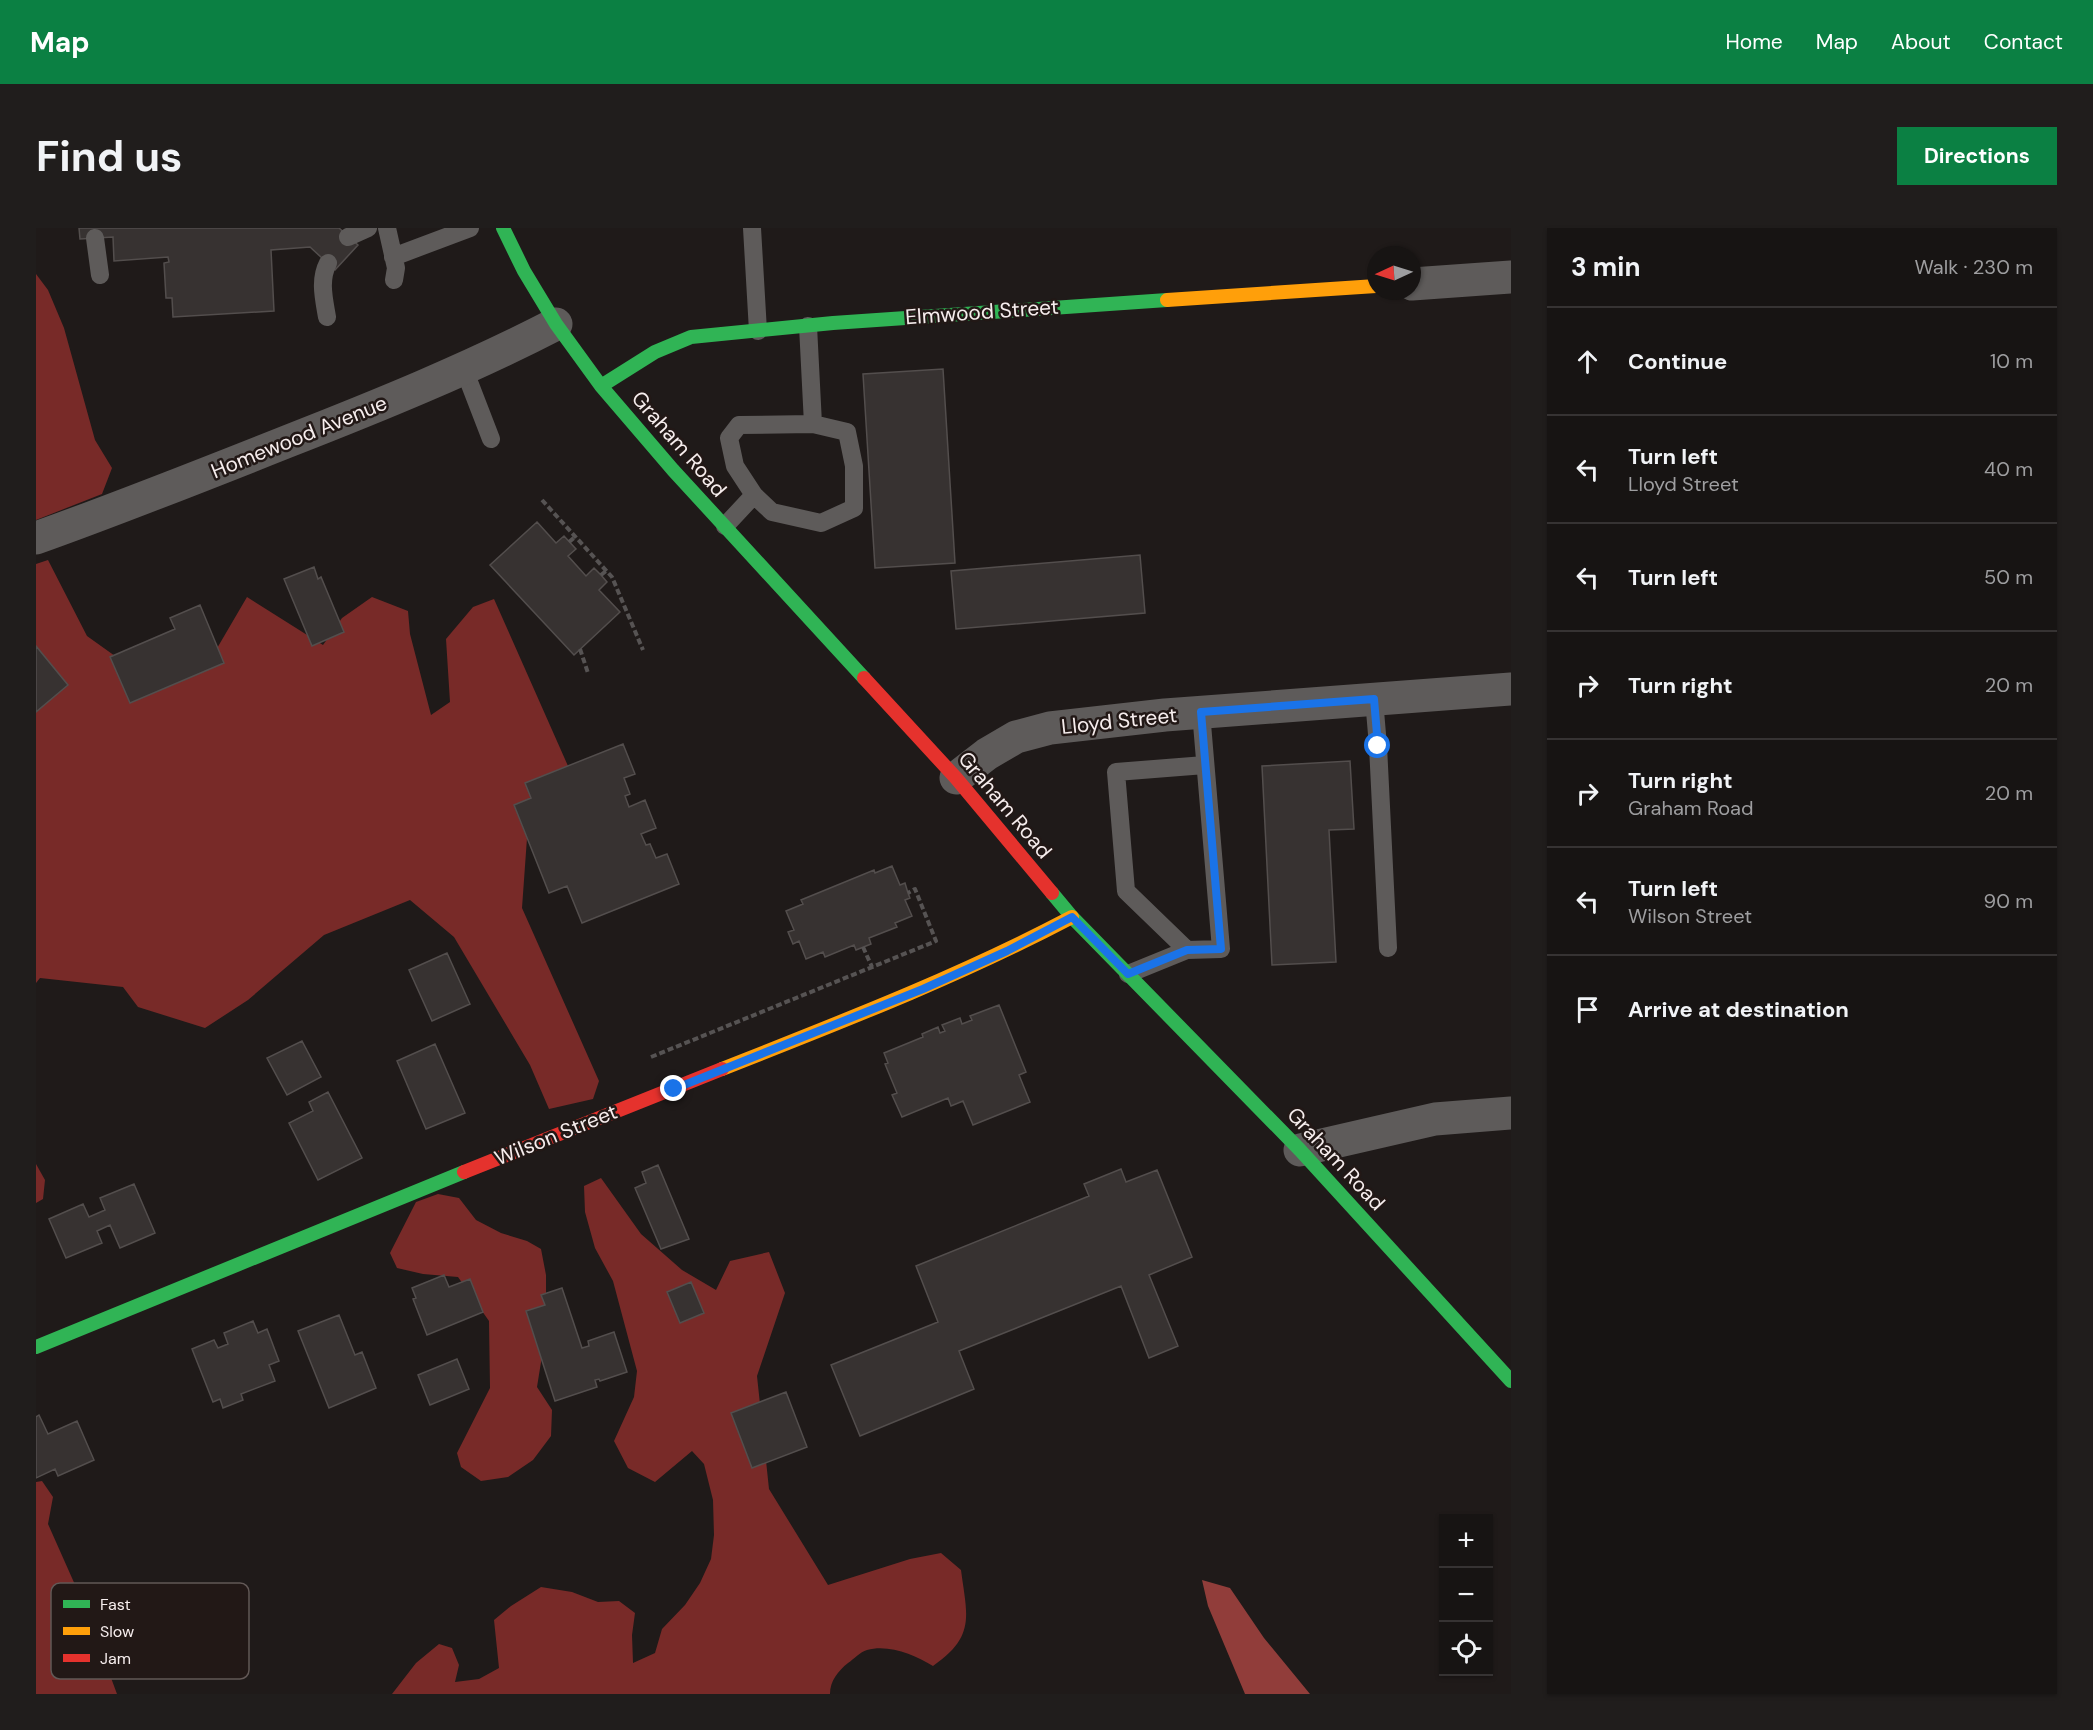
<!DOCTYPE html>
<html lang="en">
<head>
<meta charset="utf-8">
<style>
  :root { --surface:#171413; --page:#201d1c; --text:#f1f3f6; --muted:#9e9ea0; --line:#363333; --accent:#0b8043 }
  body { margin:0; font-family:"DM Sans",sans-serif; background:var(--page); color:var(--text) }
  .controls { position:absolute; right:18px; bottom:18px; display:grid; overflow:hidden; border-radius:0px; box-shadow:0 2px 4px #0004 }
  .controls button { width:54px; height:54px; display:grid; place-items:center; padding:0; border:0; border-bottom:2px solid var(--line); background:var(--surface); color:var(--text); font:30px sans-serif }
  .compass { position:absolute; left:1331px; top:18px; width:54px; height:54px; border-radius:50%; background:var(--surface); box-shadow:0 2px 4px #0004; rotate:266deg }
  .stop { position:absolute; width:18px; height:18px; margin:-14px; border:4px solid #1a73e8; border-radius:50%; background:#fff }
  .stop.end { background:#1a73e8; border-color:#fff; box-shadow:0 2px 6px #0008 }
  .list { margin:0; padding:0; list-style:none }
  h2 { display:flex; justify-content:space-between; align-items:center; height:78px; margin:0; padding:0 24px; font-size:26px }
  h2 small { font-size:20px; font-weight:400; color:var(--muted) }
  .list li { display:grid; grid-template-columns:39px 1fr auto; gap:18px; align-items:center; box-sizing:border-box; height:108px; padding:0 24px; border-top:2px solid var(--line) }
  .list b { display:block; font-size:22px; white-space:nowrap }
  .list p { margin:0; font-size:20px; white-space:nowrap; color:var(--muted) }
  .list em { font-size:20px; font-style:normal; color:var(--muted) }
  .icon { flex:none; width:33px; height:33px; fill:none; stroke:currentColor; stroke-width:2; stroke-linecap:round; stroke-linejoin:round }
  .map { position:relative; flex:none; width:1475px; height:1466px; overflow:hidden; border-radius:0px }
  header { display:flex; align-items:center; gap:36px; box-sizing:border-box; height:84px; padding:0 30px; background:var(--accent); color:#fff }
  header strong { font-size:28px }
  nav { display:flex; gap:33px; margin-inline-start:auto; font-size:21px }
  .intro { display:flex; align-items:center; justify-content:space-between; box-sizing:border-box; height:144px; padding:0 36px }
  h1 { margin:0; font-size:42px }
  .button { padding:15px 27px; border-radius:0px; background:var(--accent); color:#fff; font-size:21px; font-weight:700 }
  main { display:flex; gap:36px; padding:0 36px }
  aside { flex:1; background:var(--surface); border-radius:0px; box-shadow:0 2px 4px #0004 }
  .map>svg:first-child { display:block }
  .forest { fill:#782a28 }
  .water { fill:#913d3a }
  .building { fill:#373231; stroke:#534e4d; stroke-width:1.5 }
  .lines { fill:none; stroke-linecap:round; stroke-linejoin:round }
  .path { stroke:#565353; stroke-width:4; stroke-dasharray:6 3; stroke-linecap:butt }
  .lane { stroke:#5e5b5a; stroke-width:18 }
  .street { stroke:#5e5b5a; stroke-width:33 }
  .fast { stroke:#30b455; stroke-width:14 }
  .slow { stroke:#ff9f0a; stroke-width:14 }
  .jam { stroke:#e5322d; stroke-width:14 }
  .route { stroke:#1a73e8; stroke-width:8 }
  .labels { text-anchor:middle; stroke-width:5; stroke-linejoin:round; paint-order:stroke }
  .street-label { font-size:21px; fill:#f6eded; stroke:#221816 }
  .key { fill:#221816; stroke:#625856; stroke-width:1.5 }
  .key-label { font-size:16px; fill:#f6eded }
</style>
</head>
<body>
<header>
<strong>Map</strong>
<nav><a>Home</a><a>Map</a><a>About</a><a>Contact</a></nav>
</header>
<div class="intro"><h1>Find us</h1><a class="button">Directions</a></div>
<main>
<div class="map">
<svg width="1475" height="1466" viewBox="0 0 1475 1466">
  <rect width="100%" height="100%" fill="#1f1a19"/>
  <!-- forest -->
  <path class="forest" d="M0,46l12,16 16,38 31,112 17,28 -10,26 -66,26z
    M12,332l39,76 35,25 94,-11 31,-53 76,48 19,-27 30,-21 36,14 2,23 21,81 19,-13 -4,-63 27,-32 21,-8 74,167 -37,32 -17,7 13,33 -5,70 77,173 -6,18 -44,10 -19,-44 -76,-128 -44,-37 -86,35 -76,65 -43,28 -67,-21 -15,-20 -83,-9 -4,5v-419z
    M0,936l9,16 -2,19 -7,4z
    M565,950l40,56 41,36 34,20 14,-29 39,-9 16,41 -28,83 12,113 59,96 82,-26 31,-6 20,17c6,46 15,66 -28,96 -18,-11 -44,-22 -66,-16 -7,2 -13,9 -19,13 -10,8 -18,18 -18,31h-438l24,-31 23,-19 13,4 7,17 -4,17 24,-3 20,-11 -5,-48 17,-14 30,-19 31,5 26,10 21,-1 16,12 -3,22 1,28 22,-10 7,-24 23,-24 15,-22 11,-24 3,-24 -1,-35 -9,-36 -12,-13 -37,31 -27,-14 -14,-27 20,-44 3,-26 -24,-90 -18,-33 -10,-36 -1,-26z
    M402,966l21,4 17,22 25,13 26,8 14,8 5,26v56l-9,56 15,23 -1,26 -18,24 -25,17 -27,4 -20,-14 -4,-14 33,-65 -1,-67 -31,-44 -35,-3 -26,-6 -7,-15 26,-51z
    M6,1253l11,16 -5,27 36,81 33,89h-81v-212z"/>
  <!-- water -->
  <path class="water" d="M1166,1352l28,8 34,50 46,56h-65l-37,-88z"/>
  <!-- building -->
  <path class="building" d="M43,0h260l19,17 -23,25 -25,-23 -39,3 3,61 -101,6 -1,-19h-6l-2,-35 5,-1 -1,-5 -54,4 -1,-24 -33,2z
    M907,141l12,194 -80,5 -12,-194z
    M501,294l19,21 8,-7 12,13 -8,7 18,20 8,-8 7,7 6,7 -8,8 21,22 -46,43 -84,-90z
    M1104,327l5,58 -189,16 -5,-58z
    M278,339l4,12 3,-2 23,55 -32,14 -28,-67z
    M164,377l24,58 -94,40 -20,-46 65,-28 -5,-11z
    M0,418l32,39 -32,27z
    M587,516l12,30 -11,4 6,16 -5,2 4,11 16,-7 11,28 -15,6 5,11 4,-1 6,14 11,-4 12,30 -97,39 -15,-37 -18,7 -35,-88 17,-7 -6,-15z
    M1314,533l4,68 -25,1 7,132 -64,3 -10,-199z
    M856,638l8,19 5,-2 3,10 2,5 -5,2 7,16 -17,7 2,4 -28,11 2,6 -15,6 -2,-5 -29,12 -2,-5 -17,7 -7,-18 -6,3 -5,-12 6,-2 -8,-19 17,-7 -2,-4 73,-30 1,3z
    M411,725l23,51 -38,17 -23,-51z
    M963,777l27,67 -7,3 11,27 -57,23 -10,-24 -12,5 -3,-8 -46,19 -10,-22 5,-2 -12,-29 3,-1 -4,-10 39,-16 -1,-3 16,-7 2,6 5,-2 -3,-6 18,-7 2,6 10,-4 -2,-4z
    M266,813l19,36 -34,18 -20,-37z
    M399,816l30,69 -39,16 -29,-68z
    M292,864l34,66 -44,22 -29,-57 24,-12 -4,-9z
    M622,937l31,74 -28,10 -26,-61 11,-5 -4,-11z
    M1085,941l5,13 31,-12 35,87 -43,18 29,71 -29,12 -28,-72 -162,65 15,38 -114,47 -29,-71 107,-43 -22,-56 173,-70 -5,-12z
    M98,956l21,49 -35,15 -10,-23 -13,6 5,12 -36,15 -17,-39 34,-15 6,13 16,-7 -5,-12z
    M408,1047l5,12 21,-8 13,33 -56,23 -14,-36 3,-1 -4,-10z
    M655,1054l13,31 -24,10 -13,-31z
    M526,1060l20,60 7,-2 -1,-5 26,-9 13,40 -27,9 -1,-2 -4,1 2,7 -42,14 -29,-90 19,-6 -4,-10z
    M303,1087l16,40 7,-3 14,36 -47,20 -31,-77z
    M217,1093l5,12 9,-4 12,32 -10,4 6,16 -34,13 2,6 -20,8 -3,-9 -7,3 -21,-53 22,-9 4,8 10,-4 -4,-11z
    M421,1131l12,30 -39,16 -12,-30z
    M750,1164l21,55 -55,21 -21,-55z
    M3,1187l9,19 29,-13 17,39 -36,16 -3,-7 -19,9v-61z"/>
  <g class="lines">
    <!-- path -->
    <path class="path" d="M506,272l70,77 31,73
      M533,314l6,-5
      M565,347l5,-4
      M544,421l8,24
      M827,719l9,20
      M615,829l285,-116 -21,-52 -7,4"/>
    <!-- lane -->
    <path class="lane" d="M351,0l9,40 -2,12
      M716,0l6,103
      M312,9l20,-9
      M59,10l5,37
      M357,29l77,-29
      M291,89c-3,-18 -8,-37 1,-54
      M772,98l5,98 34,8 7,34v42l-33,15 -49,-11 -18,-17 -19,-29 -6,-28 10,-13 74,-1
      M428,141l27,70
      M689,298l29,-31
      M1338,471l4,47 10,202
      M1151,722l-61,-59 -10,-119 89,-7
      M1092,746l59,-24 34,-1 -20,-237"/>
    <!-- street -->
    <path class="street" d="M1376,56l99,-7
      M0,310c84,-30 167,-63 250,-96 92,-36 183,-73 270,-118
      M920,550l31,-24 29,-17 34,-9 115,-13 346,-26
      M1264,922l135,-31 76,-6"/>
    <!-- fast -->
    <path class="fast" d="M467,0l21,43 32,53 45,62 72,84 191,208
      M565,158l54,-34 36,-15 142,-14 334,-23
      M1016,665l20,24 228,233 211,231
      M0,1119l428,-175"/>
    <!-- slow -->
    <path class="slow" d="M1131,72l209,-14
      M686,841c119,-47 236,-92 350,-152"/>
    <!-- jam -->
    <path class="jam" d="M828,450l92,100 96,115
      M428,944l258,-103"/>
  </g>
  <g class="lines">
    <!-- route -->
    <path class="route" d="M638,861l249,-100 84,-38 65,-34 56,57 59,-24 34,-1 -20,-237 173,-13 4,47"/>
  </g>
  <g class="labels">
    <!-- street labels -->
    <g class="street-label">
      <text transform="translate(946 84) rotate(-4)" y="7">Elmwood Street</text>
      <text transform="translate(263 209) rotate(-22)" y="7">Homewood Avenue</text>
      <text transform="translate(643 216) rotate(49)" y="7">Graham Road</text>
      <text transform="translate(1083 493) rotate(-6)" y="7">Lloyd Street</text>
      <text transform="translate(969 577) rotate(50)" y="7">Graham Road</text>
      <text transform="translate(520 907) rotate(-22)" y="7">Wilson Street</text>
      <text transform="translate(1300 931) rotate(47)" y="7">Graham Road</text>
    </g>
  </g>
  <!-- legend -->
  <rect x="15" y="1355" width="198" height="96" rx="9" class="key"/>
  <rect x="27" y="1372" width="27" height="8" fill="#30b455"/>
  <rect x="27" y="1399" width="27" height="8" fill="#ff9f0a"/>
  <rect x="27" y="1426" width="27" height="8" fill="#e5322d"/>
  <g class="key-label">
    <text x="64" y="1382">Fast</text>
    <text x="64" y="1409">Slow</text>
    <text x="64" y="1436">Jam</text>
  </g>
</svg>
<div class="controls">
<button>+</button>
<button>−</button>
<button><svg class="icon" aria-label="locate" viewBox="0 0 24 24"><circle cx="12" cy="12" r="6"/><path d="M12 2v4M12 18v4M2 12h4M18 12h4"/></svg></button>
</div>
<svg class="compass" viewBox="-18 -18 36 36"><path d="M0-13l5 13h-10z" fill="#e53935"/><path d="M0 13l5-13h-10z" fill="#9e9ea0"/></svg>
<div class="stop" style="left:1342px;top:518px"></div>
<div class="stop end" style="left:638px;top:861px"></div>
</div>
<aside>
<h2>3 min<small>Walk · 230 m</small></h2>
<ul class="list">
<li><svg class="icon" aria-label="ahead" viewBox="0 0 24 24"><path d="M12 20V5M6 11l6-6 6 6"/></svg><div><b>Continue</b></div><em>10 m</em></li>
<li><svg class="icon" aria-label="left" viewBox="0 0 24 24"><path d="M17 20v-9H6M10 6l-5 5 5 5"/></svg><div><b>Turn left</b><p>Lloyd Street</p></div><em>40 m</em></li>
<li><svg class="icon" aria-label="left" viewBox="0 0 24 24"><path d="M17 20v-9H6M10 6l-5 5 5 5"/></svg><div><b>Turn left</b></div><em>50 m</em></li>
<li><svg class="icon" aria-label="right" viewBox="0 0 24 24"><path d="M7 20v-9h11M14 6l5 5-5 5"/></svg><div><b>Turn right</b></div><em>20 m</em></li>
<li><svg class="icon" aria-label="right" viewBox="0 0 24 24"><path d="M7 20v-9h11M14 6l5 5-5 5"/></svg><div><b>Turn right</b><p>Graham Road</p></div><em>20 m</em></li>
<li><svg class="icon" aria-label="left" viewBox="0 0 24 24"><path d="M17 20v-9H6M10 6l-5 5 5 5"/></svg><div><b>Turn left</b><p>Wilson Street</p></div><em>90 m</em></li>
<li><svg class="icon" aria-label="arrive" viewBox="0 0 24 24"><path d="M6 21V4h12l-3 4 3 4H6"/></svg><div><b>Arrive at destination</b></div></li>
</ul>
</aside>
</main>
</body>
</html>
